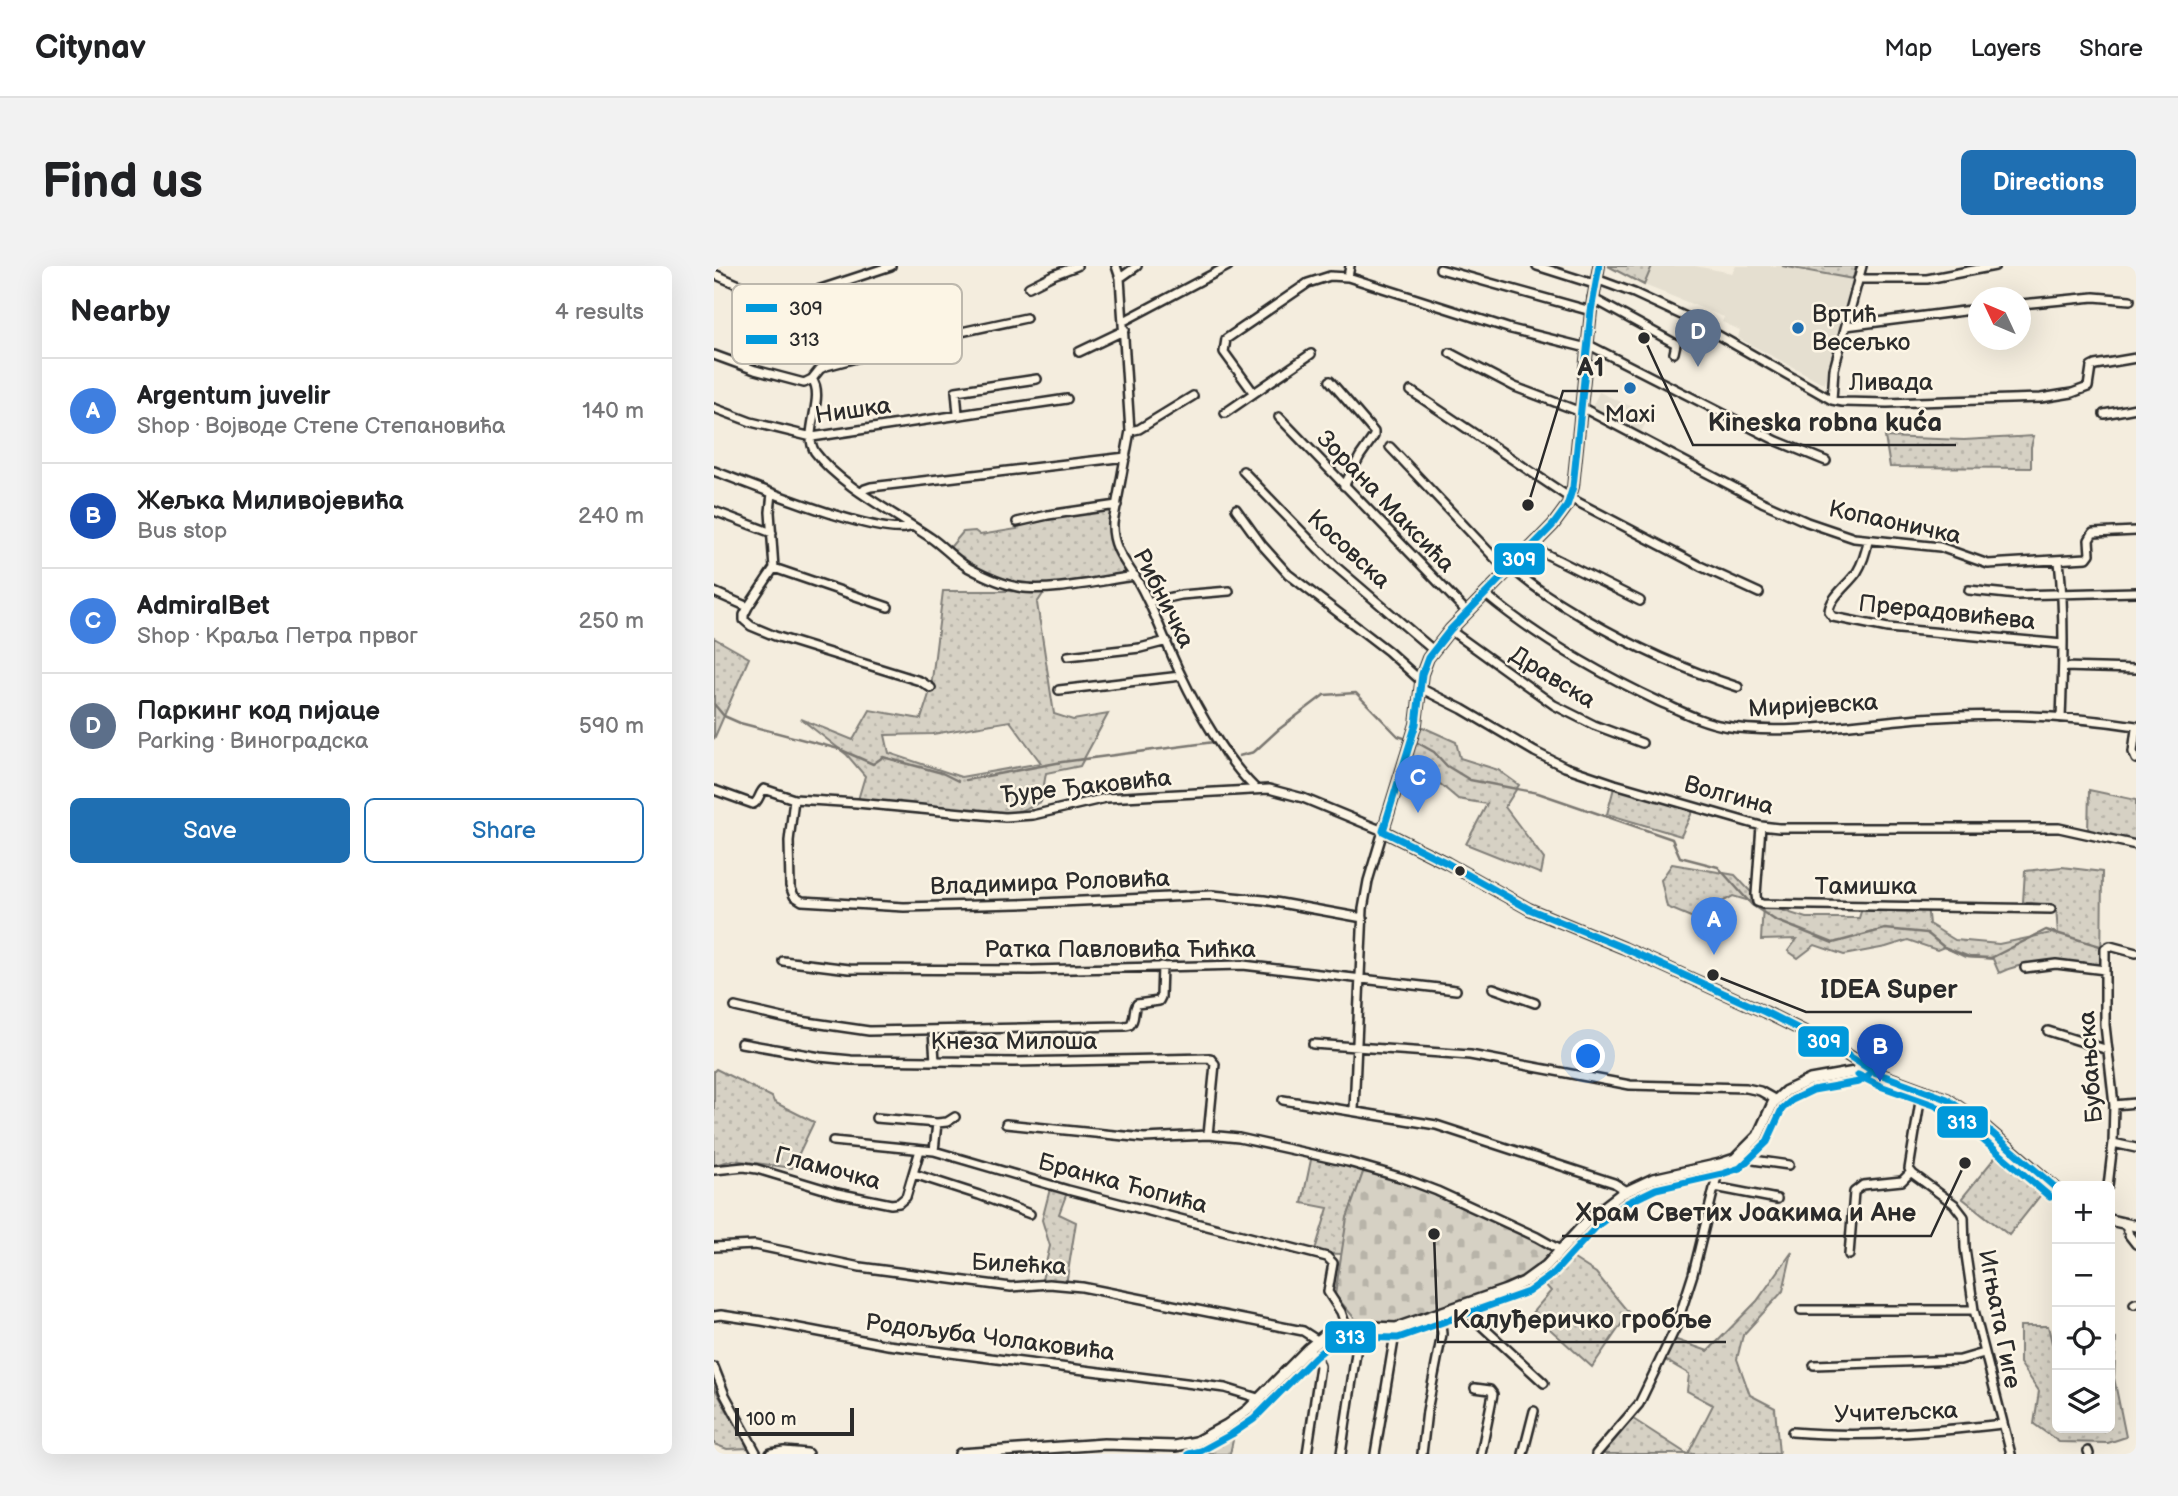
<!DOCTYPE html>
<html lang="en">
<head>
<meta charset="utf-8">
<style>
  :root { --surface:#fff; --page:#f2f2f2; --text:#202124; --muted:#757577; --line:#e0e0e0; --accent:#1f6fb2 }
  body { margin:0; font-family:"Balsamiq Sans",sans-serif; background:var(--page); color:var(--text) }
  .controls { position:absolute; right:21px; bottom:21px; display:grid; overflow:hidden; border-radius:10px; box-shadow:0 7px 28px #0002 }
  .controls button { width:63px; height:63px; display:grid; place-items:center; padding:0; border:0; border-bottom:2px solid var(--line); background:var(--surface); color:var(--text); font:35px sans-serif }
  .compass { position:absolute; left:1254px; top:21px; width:63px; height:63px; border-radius:50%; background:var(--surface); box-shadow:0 7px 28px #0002; rotate:314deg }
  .scale { position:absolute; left:21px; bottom:18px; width:119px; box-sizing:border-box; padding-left:7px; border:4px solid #2b2b2b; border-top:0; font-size:19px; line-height:24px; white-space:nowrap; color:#2b2b2b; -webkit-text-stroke:5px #fcf5e5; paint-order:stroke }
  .you { position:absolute; left:875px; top:791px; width:24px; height:24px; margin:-18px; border:5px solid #fff; border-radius:50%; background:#1a73e8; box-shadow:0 0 0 10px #1a73e833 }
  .badge { display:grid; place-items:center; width:46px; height:46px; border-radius:50%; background:var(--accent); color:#fff; font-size:23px; font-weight:700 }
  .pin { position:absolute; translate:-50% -58px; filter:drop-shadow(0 2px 4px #0008) }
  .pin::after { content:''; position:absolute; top:37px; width:24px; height:21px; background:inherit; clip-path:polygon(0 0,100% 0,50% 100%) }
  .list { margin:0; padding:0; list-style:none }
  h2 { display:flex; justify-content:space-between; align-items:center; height:91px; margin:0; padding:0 28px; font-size:30px }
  h2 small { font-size:23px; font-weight:400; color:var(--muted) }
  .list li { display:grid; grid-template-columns:46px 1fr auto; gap:21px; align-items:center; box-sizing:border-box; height:105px; padding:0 28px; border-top:2px solid var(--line) }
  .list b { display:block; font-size:26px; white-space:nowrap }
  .list p { margin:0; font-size:23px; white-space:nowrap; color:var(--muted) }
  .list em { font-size:23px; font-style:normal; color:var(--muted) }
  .actions { display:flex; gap:14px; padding:21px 28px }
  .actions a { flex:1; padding:16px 0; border:2px solid var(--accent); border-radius:10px; text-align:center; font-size:24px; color:var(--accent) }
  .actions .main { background:var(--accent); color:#fff }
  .icon { flex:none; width:38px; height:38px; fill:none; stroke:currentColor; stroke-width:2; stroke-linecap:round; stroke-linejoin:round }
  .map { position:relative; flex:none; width:1422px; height:1188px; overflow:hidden; border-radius:10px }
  header { display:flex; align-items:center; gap:42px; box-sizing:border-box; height:98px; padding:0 35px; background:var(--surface); border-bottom:2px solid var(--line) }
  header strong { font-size:33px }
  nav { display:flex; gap:38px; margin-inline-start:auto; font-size:24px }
  .intro { display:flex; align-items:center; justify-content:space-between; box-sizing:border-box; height:168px; padding:0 42px }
  h1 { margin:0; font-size:49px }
  .button { padding:18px 32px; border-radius:10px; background:var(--accent); color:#fff; font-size:24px; font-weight:700 }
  main { display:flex; gap:42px; padding:0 42px }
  aside { flex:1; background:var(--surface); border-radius:10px; box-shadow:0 7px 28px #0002 }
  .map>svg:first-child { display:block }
  .built { fill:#e5dfd0 }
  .grass { fill:url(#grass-dots); stroke:#807e78; stroke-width:2; fill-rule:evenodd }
  .cemetery { fill:url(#cemetery-stones); stroke:#807e78; stroke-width:2 }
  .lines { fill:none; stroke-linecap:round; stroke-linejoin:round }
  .stream { stroke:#7a7771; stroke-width:2.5 }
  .minor-casing { stroke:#2b2b2b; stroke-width:12 }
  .tertiary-casing { stroke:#2b2b2b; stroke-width:14 }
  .minor { stroke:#fcf5e5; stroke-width:7 }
  .tertiary { stroke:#fcf5e5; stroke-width:9 }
  .bus-1-casing { stroke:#fcf5e5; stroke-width:12 }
  .bus-2-casing { stroke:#fcf5e5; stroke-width:12 }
  .bus-1 { stroke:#0098da; stroke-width:7 }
  .bus-2 { stroke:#0098da; stroke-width:7 }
  .poi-dot { fill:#1f6fb2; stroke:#fcf5e5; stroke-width:2.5 }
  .bus-dot { fill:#2b2b2b; stroke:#fcf5e5; stroke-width:2.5 }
  .labels { text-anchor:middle; stroke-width:5; stroke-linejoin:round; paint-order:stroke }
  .poi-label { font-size:24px; fill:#2b2b2b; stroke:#fcf5e5; text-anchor:start }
  .street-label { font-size:24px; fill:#2b2b2b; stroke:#fcf5e5 }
  .key { fill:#fcf5e5; stroke:#bdb8ad; stroke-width:2 }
  .key-label { font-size:19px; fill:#2b2b2b }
  .leader { fill:none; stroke:#2b2b2b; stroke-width:2.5 }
  .callout-dot { fill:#2b2b2b; stroke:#fcf5e5; stroke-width:2.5 }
  .callout-label { font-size:26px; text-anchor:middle; font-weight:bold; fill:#2b2b2b; stroke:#fcf5e5; stroke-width:5; stroke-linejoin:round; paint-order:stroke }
  .line-badge { stroke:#fcf5e5; stroke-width:2.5 }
  .badge-label { font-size:19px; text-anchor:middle; font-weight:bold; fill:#fff }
</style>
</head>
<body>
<header>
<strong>Citynav</strong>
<nav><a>Map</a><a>Layers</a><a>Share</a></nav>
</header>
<div class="intro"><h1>Find us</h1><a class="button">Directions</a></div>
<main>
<aside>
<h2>Nearby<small>4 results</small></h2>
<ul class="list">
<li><span class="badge" style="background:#3f7fe0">A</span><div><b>Argentum juvelir</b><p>Shop · Војводе Степе Степановића</p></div><em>140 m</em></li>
<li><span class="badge" style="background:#1a4fb4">B</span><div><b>Жељка Миливојевића</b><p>Bus stop</p></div><em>240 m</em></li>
<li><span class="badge" style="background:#3f7fe0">C</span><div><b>AdmiralBet</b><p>Shop · Краља Петра првог</p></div><em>250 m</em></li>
<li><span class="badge" style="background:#5c6f8a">D</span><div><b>Паркинг код пијаце</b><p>Parking · Виноградска</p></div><em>590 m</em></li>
</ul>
<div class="actions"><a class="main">Save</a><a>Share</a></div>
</aside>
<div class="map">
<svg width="1422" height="1188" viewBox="0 0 1422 1188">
  <defs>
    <pattern id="grass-dots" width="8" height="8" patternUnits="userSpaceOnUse" patternTransform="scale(1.75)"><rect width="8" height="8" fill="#d6d1c4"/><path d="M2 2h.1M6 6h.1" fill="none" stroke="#b8b4a9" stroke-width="1.8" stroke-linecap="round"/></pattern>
    <pattern id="cemetery-stones" width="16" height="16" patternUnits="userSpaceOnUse" patternTransform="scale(1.75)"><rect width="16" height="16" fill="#d6d1c4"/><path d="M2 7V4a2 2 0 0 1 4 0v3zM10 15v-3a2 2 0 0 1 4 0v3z" fill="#b8b4a9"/></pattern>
  </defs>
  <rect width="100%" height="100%" fill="#f4edde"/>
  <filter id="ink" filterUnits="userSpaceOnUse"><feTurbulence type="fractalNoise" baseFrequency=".0143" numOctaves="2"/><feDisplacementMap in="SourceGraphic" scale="14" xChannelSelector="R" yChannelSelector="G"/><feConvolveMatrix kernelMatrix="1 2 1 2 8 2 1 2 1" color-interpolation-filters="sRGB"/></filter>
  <g filter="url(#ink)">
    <!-- built -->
    <path class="built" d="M938,0h43l37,7 4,-7h46l71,13 -28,105 -87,-46 2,-8 -18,-8 2,-5 -80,-32z
      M885,126l51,23 -9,17 -49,-25z"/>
    <!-- grass -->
    <path class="grass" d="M894,0h44l-8,19z
      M1068,0h74l-3,13z
      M1320,170l-3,11v21l-141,-1 -5,-30 79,3z
      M396,243l6,2 -3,22 22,43 -88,12 -10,15 17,111 19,6 35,-6 -28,52 -34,7 -5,29 -36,15 -148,-14 8,-27 -18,-21 -46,-36 52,21 17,-30 51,9 10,-31 12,-97h80l-39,-16 -37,-24 16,-19 12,-1 5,4 37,-6v-4zM296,455l31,42 -80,14 -72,-24 -4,-18 48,-1z
      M0,372l35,20 -35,81z
      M702,458l40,18 4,16 38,12 21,15 -14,22 39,52 -3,15 -75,-30 21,-40 -29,-5 -25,-21 -7,-14 -21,-4z
      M901,518l80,22 -14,30 -74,-22z
      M1375,524l47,10v45l-48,-12z
      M958,598l63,11 27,29 44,14h53l4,-13h64l2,19 26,16 44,4 52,-11 7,2 -2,-29 -33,-4 2,-31 37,-4 40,5 -1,97c-37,-6 -68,-12 -102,4l-6,-14 -28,-2 -21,-10 -7,3 -29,-10 -22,7 -42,8 -29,-10 -17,13 -10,-7 9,-12 -36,1 2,-35 -30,-9 -40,22 -26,-11 -6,-27z
      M2,803l56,28 2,5 40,20 -22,46 -59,-8 -19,5v-94z
      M598,889l53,12 -18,51 -5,36 -28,-1 14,-45 -26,-5z
      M1283,889l46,37 -34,43 -47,-37z
      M337,919l17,5 -9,24 17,8 -10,63 -25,-1 9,-38 -8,-26z
      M846,984l36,23 33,40 -37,54 -60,-54 19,-22 -15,-17z
      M1078,986l-9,39 -40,44 -6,24 13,36 25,13 4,46h-91l25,-49 -26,-14 2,-17 -27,-16 9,-20 37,13 49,-50z
      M1306,1060h28l4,17 5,1v84h53v-88l6,-1 -2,39 12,59 -18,6 -49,-1 -25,-18 5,-33 -19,-28z
      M0,1121l34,61 -21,1 -13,-5z
      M524,1151l-8,37h-23l8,-22z
      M916,1151l57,37h-91z"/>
    <!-- cemetery -->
    <path class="cemetery" d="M651,901l72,24 117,58 -17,20 -28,17 -116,38 -38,-5 -20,-24 12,-77z"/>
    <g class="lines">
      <!-- stream -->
      <path class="stream" d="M0,438l10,12 16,7 99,26 34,15 10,-7 59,16 16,8
        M704,477l16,9 13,14 23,14 68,13 134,46 8,18 38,10 34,38 23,15 58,23 52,-14 42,4 17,14 25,10 22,1 55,-28 54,16
        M525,490l15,-4 24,-22 46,-35 32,-2 42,43 6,2
        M252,514l96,-18 152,-20 10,19 2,-1
        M1411,688l11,3"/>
      <defs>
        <path id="minor" d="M402,0l4,12
          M423,0l-17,12 10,153 -17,92c-1,23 10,36 22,54 5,7 9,16 13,24 12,24 21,50 33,74 17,36 45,85 74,113
          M823,0l57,18
          M726,3l151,42
          M0,8l55,24 18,2 104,-34
          M634,11l2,-11
          M882,13l38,14 52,24 146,83 10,2 45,1 154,-5 31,-5 16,-6 3,-20 4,-2 41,-7
          M1144,13h69l68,-13
          M315,21l24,-12 24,-9
          M878,32l84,46 -2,9
          M1307,38l73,-7 36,3
          M410,55l104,-55
          M1132,60l133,-17
          M873,78l190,97 49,20
          M365,86l46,-22
          M736,87l65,34 66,25
          M0,89l41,15 49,13 8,-4 8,-10 6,-3 98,-26 102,-22
          M98,113c14,18 -10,54 3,73 24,33 81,62 116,86 13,9 24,22 38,30 15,8 32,16 49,19 31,6 85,-7 117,-11
          M616,115l44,51v4l-14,20 -16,30
          M697,125l159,107 130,68 59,27
          M539,126l-29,-40 2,-13 82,-56 22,-7 18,1 163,52 76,19
          M1118,134l2,-31 28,-103
          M867,141l181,95 45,20 47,16 86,9 48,17 99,-6 3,-4 -1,-14 4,-7 43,-2
          M0,142l37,14 61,15 255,-38
          M511,147l86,-59
          M244,148l-2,-23 81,-12
          M1390,148l32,-6
          M565,151l188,195
          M416,165l9,-2 54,-33
          M676,181l117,124
          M0,205c33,12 172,70 198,55
          M529,205l91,94 99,85
          M148,226l3,-3 6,-2 255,-30
          M58,227l-2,19 4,56 -26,39 -4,8v5l7,6 24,10 145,45 11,7
          M522,243l26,36 26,29 100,77 33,30
          M0,245l58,22
          M303,256l31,-7 69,-10
          M1154,275c-2,11 -5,21 -11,31 -8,12 -28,26 -28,40l4,5 55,11 175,16
          M819,279l7,6 100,50
          M1345,295c6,53 4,105 2,157
          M797,301c22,21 48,36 75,52 48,28 99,51 152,68
          M60,302l114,39
          M1255,324l48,5 119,-3
          M0,326l34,15
          M771,328c54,45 111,78 175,108 21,9 41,20 64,24 61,10 134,-3 196,-8 71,-5 145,-3 216,8
          M435,336l32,-7 48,-4
          M736,364l104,75 40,20 48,18
          M354,390l72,-8 27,-7
          M1349,401l73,2
          M706,422l42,21 73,43 30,15 50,17 146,42 18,2h280l77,17
          M345,424l122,-14
          M1422,463l-3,23 3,7
          M0,524l39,14c6,-2 6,-11 11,-15l30,10 63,4 148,14 28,-2 73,-17 163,-9 34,9 80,33 -15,50 -5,28 -9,201
          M80,533l-5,42 1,45 4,10 8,5 102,6 114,-3 194,-9 52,5 99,18
          M1047,560l-5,69 1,7 5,2 289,5
          M69,695l66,8 182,1 212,-5 213,25
          M1311,702l31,-4 49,6
          M779,722l42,15
          M21,741l52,12 82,12 256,-5 5,-1c6,-6 2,-14 7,-21l22,-3 2,-4 1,-31
          M219,765l2,30
          M1334,765l60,19
          M27,777l79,14 31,3 163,2 196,-4 5,6 -7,71
          M599,778l157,11 160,30 116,3 14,3 16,9
          M1208,823l-13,80 4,5 41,30 10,13 1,31 9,62 37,144
          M569,834l153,25 178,58 13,8
          M1400,839l22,-2
          M162,852l61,5 10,-1 8,-5
          M292,858l138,14 64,-3 31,3 109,24 55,16 34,13 100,46 23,13
          M119,875l101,10 134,39 259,67 6,6 -5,29 13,20 5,14
          M1399,877l23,5
          M220,885l3,-28
          M1027,888l5,5 43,6
          M0,904l30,-3 13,2 80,24 54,11 8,-1 7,-6 14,-47
          M200,908l65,21 51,19
          M1394,920l5,-43 1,-38 -9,-80v-76l5,-3 26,7
          M1001,921l62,12
          M1412,959l3,10 7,9
          M0,981l41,-2 105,22 151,20 38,-3 33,3 221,44 14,9
          M1135,989l5,-63 9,-7 39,-4 9,-9
          M1420,1038l2,-1
          M746,1040l84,77
          M1087,1044h173
          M0,1050l7,-1 41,6 126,24 337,43 36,11
          M1100,1099l146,-5 24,-7
          M0,1101l11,28 32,59
          M761,1122l15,2 3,4 -12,60
          M1078,1166c70,6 140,0 210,-8
          M1374,1185l1,3
          M593,1188l13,-88 -2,-6 -10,-11
          M627,1188l19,-128
          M661,1188l21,-126
          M708,1188l5,-43 15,-77 -2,-22
          M809,1188l11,-43
          M882,1188l43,-50 37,-77 17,-53 27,-110"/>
        <path id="tertiary" d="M885,0l-8,45 -18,176 -6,19 -14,19 -103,105 -22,28 -6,16 -6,50 -33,107 64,32 82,46 95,39 141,64 70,35 39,25 73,27 30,21 80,69
          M1396,954l26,6
          M57,1188l13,-2 23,2
          M246,1188l144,-10 71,2 21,-4 31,-17 21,-15 60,-61 17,-14 21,-9 50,2 110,-38 18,-8 22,-16 44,-48 31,-24 32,-15 67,-15 15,-5 23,-23 15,-33 13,-12 24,-11 45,-8 8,-6"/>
      </defs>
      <!-- minor casing -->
      <use href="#minor" class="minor-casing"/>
      <!-- tertiary casing -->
      <use href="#tertiary" class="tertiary-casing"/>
      <!-- minor -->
      <use href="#minor" class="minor"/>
      <!-- tertiary -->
      <use href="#tertiary" class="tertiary"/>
      <defs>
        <path id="bus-1" d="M669,565l64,32 82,46 95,39 141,64 70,35 39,25 73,27 30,21 80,69
          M669,565l33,-107 6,-50 6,-16 22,-28 103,-105 14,-19 6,-19 18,-176 8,-45"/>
        <path id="bus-2" d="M1144,809l22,11 54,19 21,11 95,81
          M475,1188l12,-3 31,-17 22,-15 61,-62 16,-13 17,-7 50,1 130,-46 25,-18 44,-48 30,-23 29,-14 66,-15 18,-6 27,-26 15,-33 10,-9 21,-10 46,-8 10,-8"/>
      </defs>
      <!-- bus-1 casing -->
      <use href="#bus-1" class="bus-1-casing"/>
      <!-- bus-2 casing -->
      <use href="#bus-2" class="bus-2-casing"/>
      <!-- bus-1 -->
      <use href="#bus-1" class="bus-1"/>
      <!-- bus-2 -->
      <use href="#bus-2" class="bus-2"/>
    </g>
  </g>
  <!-- markers -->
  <g class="poi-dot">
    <circle cx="1084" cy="62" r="7"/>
    <circle cx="916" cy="122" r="7"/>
  </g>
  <circle class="bus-dot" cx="746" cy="605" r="6"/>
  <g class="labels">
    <!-- poi labels -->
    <g class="poi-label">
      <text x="1098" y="56">Вртић<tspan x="1098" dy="28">Весељко</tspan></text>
      <text x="916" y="156" text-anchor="middle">Maxi</text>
    </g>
    <!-- street labels -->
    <g class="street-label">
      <text x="1177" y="124">Ливада</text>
      <text transform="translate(139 144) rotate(-8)" y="8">Нишка</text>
      <text transform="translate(672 235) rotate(46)" y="8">Зорана Максића</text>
      <text transform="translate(1181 256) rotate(12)" y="8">Копаоничка</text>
      <text transform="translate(635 283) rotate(43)" y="8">Косовска</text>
      <text transform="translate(450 332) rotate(63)" y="8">Рибничка</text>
      <text transform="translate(1233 346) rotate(6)" y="8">Прерадовићева</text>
      <text transform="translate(839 411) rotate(32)" y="8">Дравска</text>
      <text transform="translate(1099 439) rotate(-3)" y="8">Миријевска</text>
      <text transform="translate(372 520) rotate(-6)" y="8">Ђуре Ђаковића</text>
      <text transform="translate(1015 529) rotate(15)" y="8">Волгина</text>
      <text transform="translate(336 616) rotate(-2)" y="8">Владимира Роловића</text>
      <text x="1152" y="628">Тамишка</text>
      <text x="406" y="691">Ратка Павловића Ћићка</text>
      <text x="300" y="783">Кнеза Милоша</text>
      <text transform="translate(1376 801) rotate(-94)" y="8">Бубањска</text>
      <text transform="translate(114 902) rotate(15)" y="8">Гламочка</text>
      <text transform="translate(409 917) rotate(15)" y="8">Бранка Ћопића</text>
      <text transform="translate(305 998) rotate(3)" y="8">Билећка</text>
      <text transform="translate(1286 1053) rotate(79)" y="8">Игњата Гиге</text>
      <text transform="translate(276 1071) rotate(7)" y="8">Родољуба Чолаковића</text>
      <text transform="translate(1182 1146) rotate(-2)" y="8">Учитељска</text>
    </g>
  </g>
  <!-- legend -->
  <rect x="18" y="18" width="230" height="80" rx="10" class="key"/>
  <rect x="32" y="38" width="31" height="8" fill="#0098da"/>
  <rect x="32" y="69" width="31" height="9" fill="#0098da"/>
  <g class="key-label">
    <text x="75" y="49">309</text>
    <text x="75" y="80">313</text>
  </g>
  <!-- callouts -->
  <path class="leader" d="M814 239L849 125H904M930 72L979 179H1242M999 709L1092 746H1258M1251 897L1217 970H848M720 968L724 1076H1012"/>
  <g class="callout-dot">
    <circle cx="814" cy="239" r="7"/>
    <circle cx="930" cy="72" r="7"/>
    <circle cx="999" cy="709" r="7"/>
    <circle cx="1251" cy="897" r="7"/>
    <circle cx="720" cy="968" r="7"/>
  </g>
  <g class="callout-label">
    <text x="877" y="110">A1</text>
    <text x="1111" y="165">Kineska robna kuća</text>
    <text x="1175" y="732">IDEA Super</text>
    <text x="1032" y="955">Храм Светих Јоакима и Ане</text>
    <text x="868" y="1062">Калуђеричко гробље</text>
  </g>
  <g class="line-badge">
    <rect x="779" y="276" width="53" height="34" rx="7" fill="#0098da"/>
    <rect x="1083" y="759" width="53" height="33" rx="7" fill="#0098da"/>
    <rect x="1222" y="839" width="53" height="34" rx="7" fill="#0098da"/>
    <rect x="610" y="1054" width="53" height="34" rx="7" fill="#0098da"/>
  </g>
  <g class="badge-label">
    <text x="805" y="300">309</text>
    <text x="1110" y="782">309</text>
    <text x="1248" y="863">313</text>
    <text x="636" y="1078">313</text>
  </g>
</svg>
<div class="controls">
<button>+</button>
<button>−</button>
<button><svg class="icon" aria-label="locate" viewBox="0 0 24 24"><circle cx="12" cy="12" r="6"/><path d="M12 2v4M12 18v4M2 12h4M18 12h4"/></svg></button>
<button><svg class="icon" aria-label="layers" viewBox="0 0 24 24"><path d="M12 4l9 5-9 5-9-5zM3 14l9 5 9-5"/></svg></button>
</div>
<svg class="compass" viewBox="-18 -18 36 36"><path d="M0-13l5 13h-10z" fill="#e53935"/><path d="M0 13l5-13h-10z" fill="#757577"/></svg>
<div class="scale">100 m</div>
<div class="you"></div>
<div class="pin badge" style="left:1000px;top:689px;background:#3f7fe0">A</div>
<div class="pin badge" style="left:1166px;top:816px;background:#1a4fb4">B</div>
<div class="pin badge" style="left:704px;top:547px;background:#3f7fe0">C</div>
<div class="pin badge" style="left:984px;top:101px;background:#5c6f8a">D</div>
</div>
</main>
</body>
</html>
